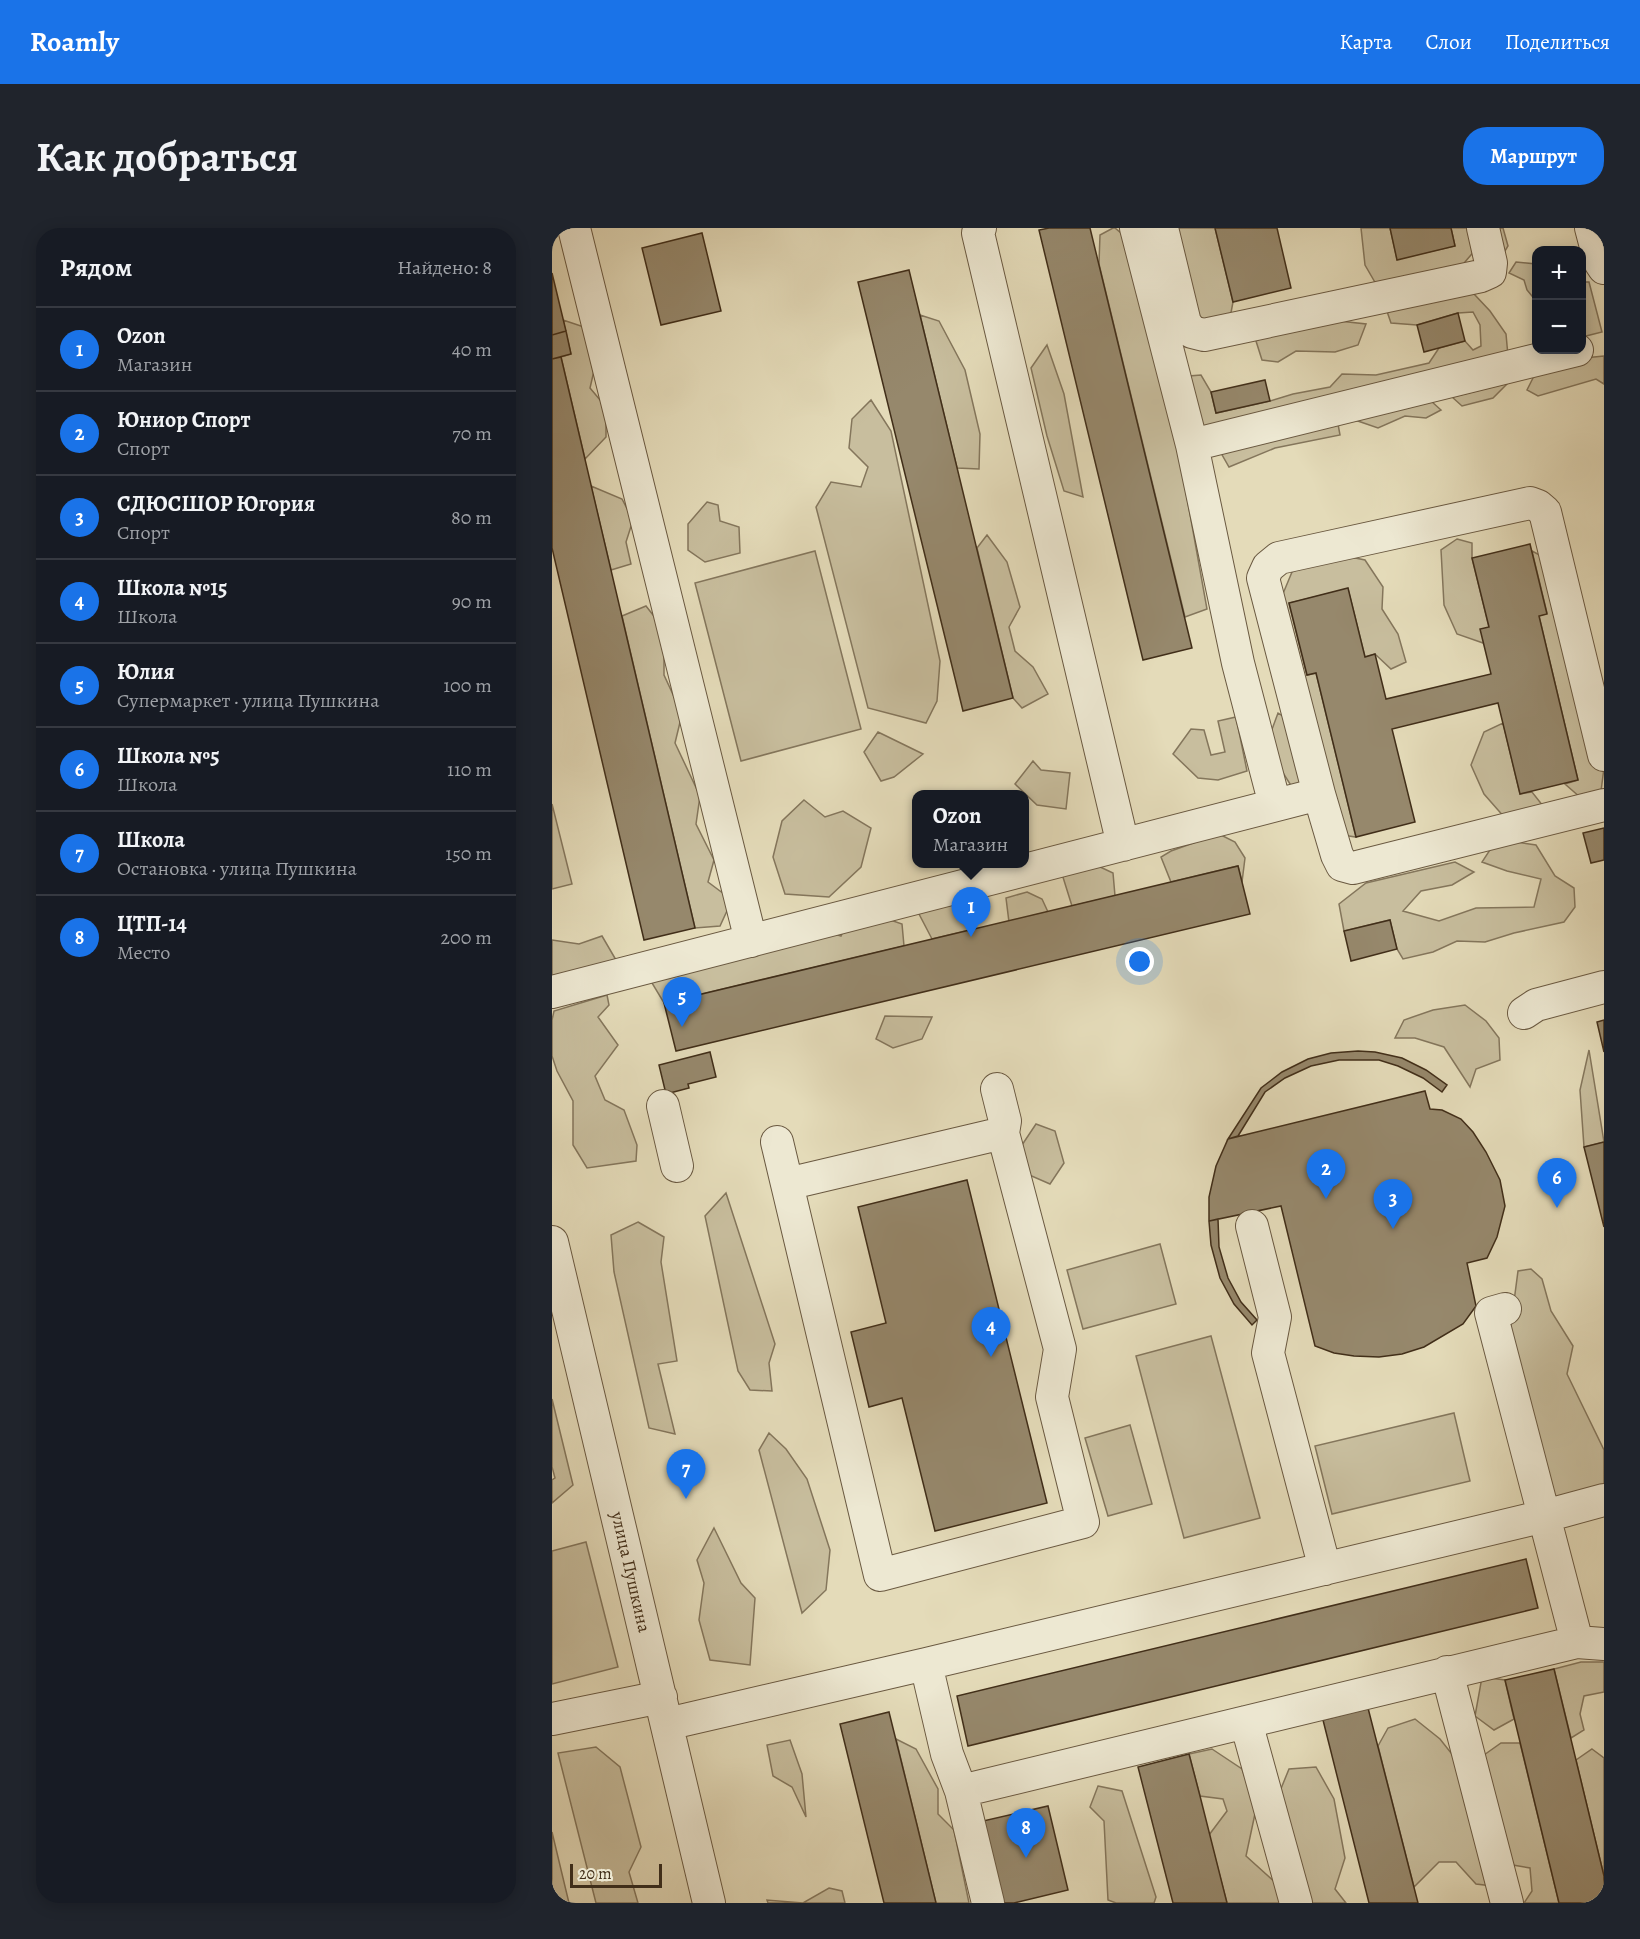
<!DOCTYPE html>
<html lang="ru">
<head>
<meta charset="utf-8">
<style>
  :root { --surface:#171b24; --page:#20242c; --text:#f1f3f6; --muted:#9ea1a6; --line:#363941; --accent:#1a73e8 }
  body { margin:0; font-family:Alegreya,serif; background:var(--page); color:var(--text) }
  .controls { position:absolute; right:18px; top:18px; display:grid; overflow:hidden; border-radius:12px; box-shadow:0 3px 15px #0003 }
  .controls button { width:54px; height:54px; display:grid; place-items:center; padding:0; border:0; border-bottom:2px solid var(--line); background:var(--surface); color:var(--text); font:30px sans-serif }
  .scale { position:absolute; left:18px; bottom:15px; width:92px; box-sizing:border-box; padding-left:6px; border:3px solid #412e19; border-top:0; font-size:16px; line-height:21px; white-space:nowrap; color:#412e19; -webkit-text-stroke:4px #ede8d2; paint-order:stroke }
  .you { position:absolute; left:588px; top:734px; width:21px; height:21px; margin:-15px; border:4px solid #fff; border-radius:50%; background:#1a73e8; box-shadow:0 0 0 9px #1a73e833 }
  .badge { display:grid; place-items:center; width:39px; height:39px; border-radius:50%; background:var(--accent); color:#fff; font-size:20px; font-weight:700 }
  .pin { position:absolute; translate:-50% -50px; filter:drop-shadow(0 2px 3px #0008) }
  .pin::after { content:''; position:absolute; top:32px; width:21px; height:18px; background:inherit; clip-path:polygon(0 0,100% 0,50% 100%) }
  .popup { position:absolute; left:360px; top:562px; width:117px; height:78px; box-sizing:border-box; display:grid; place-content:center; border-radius:12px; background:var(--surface); filter:drop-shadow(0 2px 4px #0005); font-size:20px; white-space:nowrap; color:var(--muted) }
  .popup b { font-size:22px; color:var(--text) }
  .popup::after { content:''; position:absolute; left:50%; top:100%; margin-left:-12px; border:12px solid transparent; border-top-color:var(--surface) }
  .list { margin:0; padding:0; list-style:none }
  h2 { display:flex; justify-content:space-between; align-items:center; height:78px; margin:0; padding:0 24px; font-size:26px }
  h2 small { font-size:20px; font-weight:400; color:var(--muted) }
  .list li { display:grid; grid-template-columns:39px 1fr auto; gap:18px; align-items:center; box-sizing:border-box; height:84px; padding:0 24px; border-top:2px solid var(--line) }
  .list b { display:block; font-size:22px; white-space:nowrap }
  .list p { margin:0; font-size:20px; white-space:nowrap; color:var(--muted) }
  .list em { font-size:20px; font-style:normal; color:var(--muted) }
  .map { position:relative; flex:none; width:1052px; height:1675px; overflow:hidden; border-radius:24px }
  header { display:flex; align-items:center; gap:36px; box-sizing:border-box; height:84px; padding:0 30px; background:var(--accent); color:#fff }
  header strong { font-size:28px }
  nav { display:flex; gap:33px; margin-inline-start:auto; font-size:21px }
  .intro { display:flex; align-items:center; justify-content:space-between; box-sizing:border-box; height:144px; padding:0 36px }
  h1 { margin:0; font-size:42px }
  .button { padding:15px 27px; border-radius:24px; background:var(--accent); color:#fff; font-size:21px; font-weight:700 }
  main { display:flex; gap:36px; padding:0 36px }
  aside { flex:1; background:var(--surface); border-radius:24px; box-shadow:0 3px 15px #0003 }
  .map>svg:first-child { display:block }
  .green { fill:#c8be9e; stroke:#84765c; stroke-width:1.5 }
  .building { fill:#96886c; stroke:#412e19; stroke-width:1.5 }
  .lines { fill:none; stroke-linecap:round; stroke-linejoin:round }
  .minor-casing { stroke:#6a5941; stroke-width:34 }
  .minor { stroke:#ede8d2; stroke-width:32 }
  .labels { text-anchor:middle; stroke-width:6; stroke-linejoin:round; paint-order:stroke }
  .street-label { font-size:18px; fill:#412e19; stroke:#ede8d2 }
</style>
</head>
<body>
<header>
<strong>Roamly</strong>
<nav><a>Карта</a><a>Слои</a><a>Поделиться</a></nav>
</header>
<div class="intro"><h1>Как добраться</h1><a class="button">Маршрут</a></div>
<main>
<aside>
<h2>Рядом<small>Найдено: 8</small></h2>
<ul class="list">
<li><span class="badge">1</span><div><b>Ozon</b><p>Магазин</p></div><em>40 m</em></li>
<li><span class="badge">2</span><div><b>Юниор Спорт</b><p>Спорт</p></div><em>70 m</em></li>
<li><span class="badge">3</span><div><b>СДЮСШОР Югория</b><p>Спорт</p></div><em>80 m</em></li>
<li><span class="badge">4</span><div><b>Школа №15</b><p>Школа</p></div><em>90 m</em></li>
<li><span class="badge">5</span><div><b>Юлия</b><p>Супермаркет · улица Пушкина</p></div><em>100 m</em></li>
<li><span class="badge">6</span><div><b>Школа №5</b><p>Школа</p></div><em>110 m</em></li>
<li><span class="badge">7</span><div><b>Школа</b><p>Остановка · улица Пушкина</p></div><em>150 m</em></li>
<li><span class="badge">8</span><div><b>ЦТП-14</b><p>Место</p></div><em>200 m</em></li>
</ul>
</aside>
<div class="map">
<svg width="1052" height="1675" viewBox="0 0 1052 1675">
  <rect width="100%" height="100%" fill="#e4dbb9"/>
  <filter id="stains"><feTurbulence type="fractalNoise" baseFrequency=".00333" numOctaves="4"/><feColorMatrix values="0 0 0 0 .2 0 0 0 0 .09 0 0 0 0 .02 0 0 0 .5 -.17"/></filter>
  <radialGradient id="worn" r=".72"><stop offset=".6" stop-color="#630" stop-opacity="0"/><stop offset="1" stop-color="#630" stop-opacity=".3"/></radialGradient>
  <!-- green -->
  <path class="green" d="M561,0h2l13,11 53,225 26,145 -22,8 -86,-353 1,-29z
    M618,0h45l18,74 -3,16 -36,3z
    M809,0h29l7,31 58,-13 -4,-18h52l5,18 -6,10 -20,-14 -17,20 -6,16 31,33 16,23 2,22 -305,75 -14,-55 12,-1 10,17 5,21 54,-12 23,-7 37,-7 12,-13 34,1 53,-12 10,-15 26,-7 8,9 8,-4 -1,-21 -7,-13 -15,1 -41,12 -26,-2 -11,-32 -15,-26z
    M964,34l20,2v37l-9,-11 -3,-10 -15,-7z
    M1030,54h7l13,50 -20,5z
    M368,87l19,6 26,49 15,64 -1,35 -22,-1z
    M11,92l30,10 3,32 -6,26 16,19v30l-21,22 -24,-102 10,-3z
    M787,93l27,3 -8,21 -23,7 -39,-1 -18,11 -16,-2 -6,-19 18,-11z
    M495,117l17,49 19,103 -19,-6 -17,-55 -16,-68z
    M1052,128v28l-8,-5 -58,17 -11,-6 7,-14 50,-18z
    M956,155l-15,15 -31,8 -10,-9z
    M319,172l20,31 49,230 -3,40 -11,22 -58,-15 -52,-201 15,-25 30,5 7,-20 -19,-19 3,-29z
    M879,173l10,9 -15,8 -21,-2 -27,12 -23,-8z
    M786,196l2,11 -65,13 -46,19 -8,-14z
    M39,258l31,13 11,21 -7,22 5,22 -20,6z
    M155,274l11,3 2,16 19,6 1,26 -35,9 -17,-12v-26z
    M435,307l20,27 13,45 -11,20 6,24 18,16 15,27 -26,14 -9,-10 -36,-150z
    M905,311l15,4v15l17,69 -6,16 -26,-9 -13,-29 -3,-55z
    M263,323l46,178 -120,32 -46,-178z
    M980,323l17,9 55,208 -3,23 -20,7 -16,-14 13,-4 -39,-164 8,-3z
    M779,325l34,7 18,27 -1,22 16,25 8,28 -15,7 -16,-15 -10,3 -17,-68 -59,14 18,72 9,-2 40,164 -21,-3 -38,-39 -19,-30 -7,-33 7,-19 15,9 -16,-114 15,-36z
    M94,378l18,23v46l18,39 -7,29 25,53 -4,28 18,36 -6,22 24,18 -12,26 -25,2 -73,-312z
    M684,489l11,54 -29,9 -20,-2 -25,-24 18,-25 13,1 7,25 14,-3 -7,-31z
    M951,495l17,71 12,-2 15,19 -42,7 -21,-24 -13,-29 13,-33z
    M326,504l45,22 -29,23 -13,4 -17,-29z
    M481,533l8,9 29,3 -4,36 -29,-4 -22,-21z
    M252,572l21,17 18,-6 28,17 -10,39 -32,30 -44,-3 -12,-37 9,-36z
    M0,576l20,80 -20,5z
    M661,603l22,11 10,16 -3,24 -4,-16 -67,16 -10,-25 10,-6 25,-9z
    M945,611l39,6 19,31 19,12 1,19 -11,15 -50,11 -29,9 -28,-1 -24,11 -30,7 -6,-10 -7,-29 -46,11 -5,-27 27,-21 89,-21 19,10 -22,13 -31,6 -18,20 36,10 37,-13 58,-1 7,-28 -34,-8 -25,-9z
    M544,637l17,8 2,23 -43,10 -10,-32z
    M475,664l15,7 6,13 -39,10 -3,-24z
    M386,674l31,6 5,21 -42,10 -14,-27z
    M324,687l26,9 2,22 -240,57 -12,-20 9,-16 155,-39 25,8 6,-13z
    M50,708l14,24 -64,27v-47l27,4z
    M55,767l2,10 -11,12 20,28 -23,31 10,24 19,10 13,35 -1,16 -49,7 -14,-23v-44l-16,-30 -5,-15v-36l2,-9z
    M913,777l21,16 13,17 1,22 -24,9 -6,18 -26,-40 -29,-9h-20l9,-18 29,-10z
    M333,788l47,1 -10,22 -29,9 -17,-9z
    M1037,822l15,92 -20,5 -4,-57z
    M484,896l19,7 9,32 -14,21 -23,-10 -5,-29z
    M174,965l49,151 -6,19 3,28 -22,-1 -12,-19 -33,-155z
    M86,994l26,15 -3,25 16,99 -19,3 17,70 -26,-6 -35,-156 -3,-37z
    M608,1016l16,60 -93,25 -16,-59z
    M979,1041l11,10 9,32 22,35 -6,28 37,76v37l-60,14 -34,-169 8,-61z
    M659,1108l49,182 -76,20 -48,-182z
    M0,1171l21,86 -21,18v-23l3,-2 -3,-11z
    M902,1185l16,68 -138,33 -17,-68z
    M578,1197l22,79 -44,12 -23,-78z
    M217,1205l17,16 21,30 23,71 -4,40 -24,23 -43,-163z
    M162,1300l27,55 14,15 -5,67 -40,-5 -11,-40 5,-37 -7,-23z
    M34,1314l32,125 -66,17v-133z
    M1029,1434h23v30l-20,4 -4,18 4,16 -13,8 -17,-69z
    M930,1449l23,3 9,39 -20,11 -19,-14z
    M863,1491l25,20 19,24 34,123 -17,-2 -20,-22h-17l-25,25 -36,-141 10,-18z
    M344,1511l20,10 22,40v25l16,16 15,73h-33z
    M238,1512l12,34 4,43 -14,-30 -19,-11 -6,-31z
    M949,1515h19l39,160h-35l8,-12 -2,-23 -23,-4 -23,-109z
    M44,1519l24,20 21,80 -12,25 9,31h-42l-38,-150z
    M660,1521l30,20 14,40 -10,47 31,28 3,19h-53l-18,-68 18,-24 -4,-12 -23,-3 -11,-42z
    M1040,1521l12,9v118l-28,-116z
    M764,1539l18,32 11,59 -10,31 11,14h-37l-29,-112 9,-22z
    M546,1558l24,5 34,106 -2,6h-38l-8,-3 -4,-79 -14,-14z
    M0,1604l17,71h-17z
    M277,1660l13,3 3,12h-77l-1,-3 36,3z"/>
  <!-- building -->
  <path class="building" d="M497,0h41l102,420 -49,12 -104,-430z
    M663,0h62l14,60 -58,14z
    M838,0h61l4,18 -58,14z
    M150,5l19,78 -60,14 -19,-77z
    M357,42l104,428 -50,13 -105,-429z
    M0,45l14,58 -14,4z
    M906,85l7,28 -41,11 -7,-27z
    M14,103l5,23 -19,5v-24z
    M9,129l134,571 -51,12 -92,-392v-189z
    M713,152l5,21 -54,12 -5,-21z
    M978,316l17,70 -8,2 39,164 -58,14 -22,-91 -106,26 23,93 -59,15 -40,-164 -9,2 -18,-72 59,-15 17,69 10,-3 11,45 105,-25 -11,-45 9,-2 -17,-69z
    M1052,600v32l-13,3 -8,-30z
    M686,638l12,48 -574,137 -12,-48z
    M838,692l7,29 -46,12 -7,-30z
    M1052,792v32l-7,-30z
    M806,823l17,1 27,6 24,12 21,15 -5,7 -19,-14 -25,-12 -19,-6h-40l-28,6 -26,12 -20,14 -27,44 -10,3 33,-51 21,-16 26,-13 23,-6z
    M158,824l6,25 -28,7 1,4 -23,6 -7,-29z
    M873,863l5,18 12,1 19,9 12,13 13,20 14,28 5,26 -8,31 -10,21 -20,5 9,43 -13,18 -39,23 -22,7 -23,3 -25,-1 -20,-3 -19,-7 -34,-140 -72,15v-24l7,-31 12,-27z
    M1052,914v85l-20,-80z
    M415,952l80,323 -112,28 -33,-133 -33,9 -18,-75 35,-9 -28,-116z
    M666,991l1,28 9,31 13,24 16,18 -5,5 -18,-21 -14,-26 -9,-33 -2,-24z
    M974,1331l12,49 -570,138 -11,-50z
    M1002,1441l50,207v27h-45l-54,-223z
    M816,1480l50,195h-49l-46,-183z
    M337,1484l28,113 19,78h-52l-44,-179z
    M637,1526l11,42 27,107h-54l-35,-136z
    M496,1578l20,84 -54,13h-11l-20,-82z"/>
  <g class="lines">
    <defs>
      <path id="minor" d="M22,0l177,713
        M428,0l-2,5 145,612
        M584,0l56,217 46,218 37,142
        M610,0l23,95 7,9 12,3 277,-59 9,-4 1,-9 -8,-35
        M1039,0l9,34 4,6
        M640,217l385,-95
        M1052,527l-59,-243 -7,-6 -8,-3 -251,55 -11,9 -5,11 56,216 18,61 5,10 11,3 251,-63
        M0,764l767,-198
        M972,785l12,-8 68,-18
        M445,861l8,32 -2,12 -216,51 93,391 203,-53 -31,-125 8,-48 -57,-216
        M111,878l14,60
        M225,914l10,42
        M700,998l23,91 -7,36 57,216
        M0,1014l157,661
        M953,1081l-14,4 86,329
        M374,1436l21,90 14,37 27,112
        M895,1444l60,231
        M0,1491l109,-22
        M694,1494l50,181
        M115,1496l259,-60 619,-148 59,-16
        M409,1563l616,-149 27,2"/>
    </defs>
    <!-- minor casing -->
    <use href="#minor" class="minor-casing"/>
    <!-- minor -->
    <use href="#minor" class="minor"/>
  </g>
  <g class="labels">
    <!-- street labels -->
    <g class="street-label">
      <text transform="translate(79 1344) rotate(77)" y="6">улица Пушкина</text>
    </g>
  </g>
  <rect width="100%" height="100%" filter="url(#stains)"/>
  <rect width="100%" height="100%" fill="url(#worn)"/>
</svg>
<div class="controls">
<button>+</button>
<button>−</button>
</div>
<div class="scale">20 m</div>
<div class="you"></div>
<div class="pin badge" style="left:419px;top:709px">1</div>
<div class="popup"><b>Ozon</b>Магазин</div>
<div class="pin badge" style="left:774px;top:971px">2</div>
<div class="pin badge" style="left:841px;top:1001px">3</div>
<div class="pin badge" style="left:439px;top:1129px">4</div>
<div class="pin badge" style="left:130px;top:799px">5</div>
<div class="pin badge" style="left:1005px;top:980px">6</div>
<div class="pin badge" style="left:134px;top:1271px">7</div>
<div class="pin badge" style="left:474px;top:1630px">8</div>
</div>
</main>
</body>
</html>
